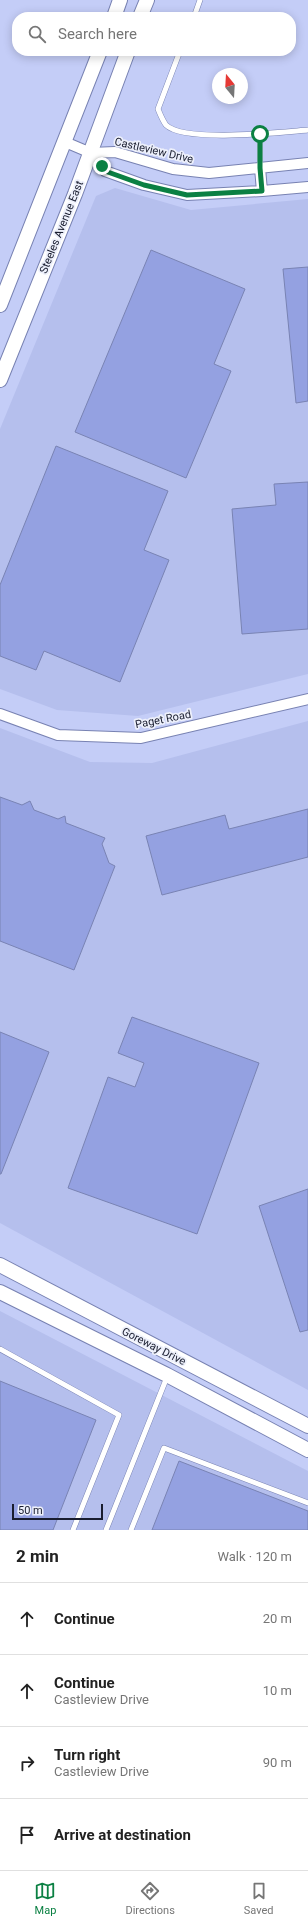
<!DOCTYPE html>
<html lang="en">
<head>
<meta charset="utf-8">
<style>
  :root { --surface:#fff; --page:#f2f2f2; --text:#222; --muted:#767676; --line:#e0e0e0; --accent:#0b8043 }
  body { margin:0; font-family:Roboto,sans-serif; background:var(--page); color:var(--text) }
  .compass { position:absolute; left:212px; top:68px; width:36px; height:36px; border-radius:50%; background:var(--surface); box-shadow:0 2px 10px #0003; rotate:342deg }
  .scale { position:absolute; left:12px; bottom:10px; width:91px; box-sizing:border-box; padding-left:4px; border:2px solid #191d2f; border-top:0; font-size:11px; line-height:14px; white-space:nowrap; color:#191d2f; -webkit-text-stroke:3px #edf0fb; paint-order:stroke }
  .stop { position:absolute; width:12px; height:12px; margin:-9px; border:3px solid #0b8043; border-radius:50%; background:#fff }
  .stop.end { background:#0b8043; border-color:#fff; box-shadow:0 1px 4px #0008 }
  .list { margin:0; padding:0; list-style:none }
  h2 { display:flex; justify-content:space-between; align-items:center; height:52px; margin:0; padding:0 16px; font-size:17px }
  h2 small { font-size:13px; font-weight:400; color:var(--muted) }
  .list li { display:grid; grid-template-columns:26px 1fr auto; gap:12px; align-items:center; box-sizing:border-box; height:72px; padding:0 16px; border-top:1px solid var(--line) }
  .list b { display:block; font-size:15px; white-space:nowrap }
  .list p { margin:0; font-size:13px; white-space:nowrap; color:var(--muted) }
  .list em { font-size:13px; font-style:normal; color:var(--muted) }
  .icon { flex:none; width:22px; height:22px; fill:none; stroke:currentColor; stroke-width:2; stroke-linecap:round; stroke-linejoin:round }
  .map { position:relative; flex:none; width:308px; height:1530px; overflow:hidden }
  .search { position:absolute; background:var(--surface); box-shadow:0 2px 10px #0003; left:12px; right:12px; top:12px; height:44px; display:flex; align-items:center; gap:10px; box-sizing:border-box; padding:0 14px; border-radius:16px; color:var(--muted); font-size:15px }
  .sheet { height:340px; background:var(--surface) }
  nav { display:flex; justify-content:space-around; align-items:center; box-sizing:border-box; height:56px; border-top:1px solid var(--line); background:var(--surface); font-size:11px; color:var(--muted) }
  nav a { display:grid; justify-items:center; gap:2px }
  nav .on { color:var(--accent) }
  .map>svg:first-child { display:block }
  .built { fill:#b5bfed }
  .building { fill:#94a1e1; stroke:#7983b3 }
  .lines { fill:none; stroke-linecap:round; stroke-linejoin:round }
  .lane-casing { stroke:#7882b2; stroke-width:6 }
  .street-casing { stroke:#7882b2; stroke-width:12 }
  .secondary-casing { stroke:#7882b2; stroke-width:16 }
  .lane { stroke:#fff; stroke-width:5 }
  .street { stroke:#fff; stroke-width:10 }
  .secondary { stroke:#fff; stroke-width:14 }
  .route { stroke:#0b8043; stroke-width:5 }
  .labels { text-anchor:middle; stroke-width:3.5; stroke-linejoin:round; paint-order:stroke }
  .street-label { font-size:11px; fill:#191d2f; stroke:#edf0fb }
</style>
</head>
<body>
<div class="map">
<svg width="308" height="1530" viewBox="0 0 308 1530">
  <rect width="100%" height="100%" fill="#c4cdf7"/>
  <!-- built -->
  <path class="built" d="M115,188l76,22 117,-11v475l-170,42 -81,-6 -57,-21v-260l96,-233z
    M308,721v669l-308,-167v-495l90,34 62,1z
    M0,1311l308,160v59h-308z"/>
  <!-- building -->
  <path class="building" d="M151,250l94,39 -31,75 17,7 -45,107 -111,-46z
    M308,267v134l-12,2 -13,-134z
    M56,446l112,45 -24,59 25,10 -49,122 -76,-31 -8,19 -36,-14v-71z
    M308,482v147l-66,5 -10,-125 44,-4 -2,-21z
    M0,797l22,8 8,-4 4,9 24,9 7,-3 1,7 39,15 -3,6 7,19 6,3 -41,104 -74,-29z
    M308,809v48l-146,38 -16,-59 79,-21 4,14z
    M132,1017l127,46 -62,171 -129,-46 40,-111 27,10 9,-24 -26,-10z
    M0,1032l49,20 -48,122h-1z
    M308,1189v141l-8,2 -41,-126z
    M0,1381l96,39 -43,110h-53z
    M179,1461l129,50v19h-156z"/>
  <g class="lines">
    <defs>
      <path id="lane" d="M194,17l6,-17
        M180,51l-22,58c2,5 5,12 8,16 18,18 116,7 142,5
        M260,135v33
        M0,1349l119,66 -46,115
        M106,1530l61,-153
        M131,1530l33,-82 144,55"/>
      <path id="street" d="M65,142l26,11 24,-1 58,17 36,4 99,-10
        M91,153l14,18 39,14 43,10 75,-4 46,-4
        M260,168l2,23
        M0,714l58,21 83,3 167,-39"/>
      <path id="secondary" d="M114,17l6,-17
        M140,17l7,-17
        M0,305l100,-254
        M0,380l75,-186 53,-143
        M0,1265l308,161
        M0,1292l167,83 141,75"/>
    </defs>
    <!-- lane casing -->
    <use href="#lane" class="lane-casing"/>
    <!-- street casing -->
    <use href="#street" class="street-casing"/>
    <!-- secondary casing -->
    <use href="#secondary" class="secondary-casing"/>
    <!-- lane -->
    <use href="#lane" class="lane"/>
    <!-- street -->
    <use href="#street" class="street"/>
    <!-- secondary -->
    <use href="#secondary" class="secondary"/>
  </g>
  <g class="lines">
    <!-- route -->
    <path class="route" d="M102,166l3,5 39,14 43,10 75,-4 -2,-23v-34"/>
  </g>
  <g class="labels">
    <!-- street labels -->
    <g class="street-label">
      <text transform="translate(154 150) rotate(13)" y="4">Castleview Drive</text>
      <text transform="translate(61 227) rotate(-68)" y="4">Steeles Avenue East</text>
      <text transform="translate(163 719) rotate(-11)" y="4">Paget Road</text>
      <text transform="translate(154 1346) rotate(27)" y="4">Goreway Drive</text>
    </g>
  </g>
</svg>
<svg class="compass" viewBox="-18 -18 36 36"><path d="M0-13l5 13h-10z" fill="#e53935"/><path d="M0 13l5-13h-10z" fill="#767676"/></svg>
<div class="scale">50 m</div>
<div class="stop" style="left:260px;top:134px"></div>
<div class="stop end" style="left:102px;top:166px"></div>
<div class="search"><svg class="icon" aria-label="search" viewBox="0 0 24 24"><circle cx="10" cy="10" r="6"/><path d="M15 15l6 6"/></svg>Search here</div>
</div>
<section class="sheet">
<h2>2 min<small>Walk · 120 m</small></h2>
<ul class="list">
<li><svg class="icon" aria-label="ahead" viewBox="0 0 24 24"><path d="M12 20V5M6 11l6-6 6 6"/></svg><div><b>Continue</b></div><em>20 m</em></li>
<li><svg class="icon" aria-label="ahead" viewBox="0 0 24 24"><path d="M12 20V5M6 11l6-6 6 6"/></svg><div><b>Continue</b><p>Castleview Drive</p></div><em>10 m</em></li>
<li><svg class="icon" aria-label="right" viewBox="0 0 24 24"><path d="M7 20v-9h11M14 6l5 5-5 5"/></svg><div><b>Turn right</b><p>Castleview Drive</p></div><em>90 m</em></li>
<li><svg class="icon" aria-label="arrive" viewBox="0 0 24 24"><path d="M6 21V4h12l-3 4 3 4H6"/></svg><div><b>Arrive at destination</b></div></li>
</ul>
</section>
<nav>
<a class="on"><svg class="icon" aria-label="map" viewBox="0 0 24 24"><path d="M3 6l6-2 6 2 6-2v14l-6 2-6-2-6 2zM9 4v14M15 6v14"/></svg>Map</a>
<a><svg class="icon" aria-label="directions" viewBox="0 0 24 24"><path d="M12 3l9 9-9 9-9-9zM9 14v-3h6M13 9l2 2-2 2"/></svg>Directions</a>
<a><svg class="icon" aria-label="saved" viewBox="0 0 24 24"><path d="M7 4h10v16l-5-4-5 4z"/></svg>Saved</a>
</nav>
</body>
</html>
